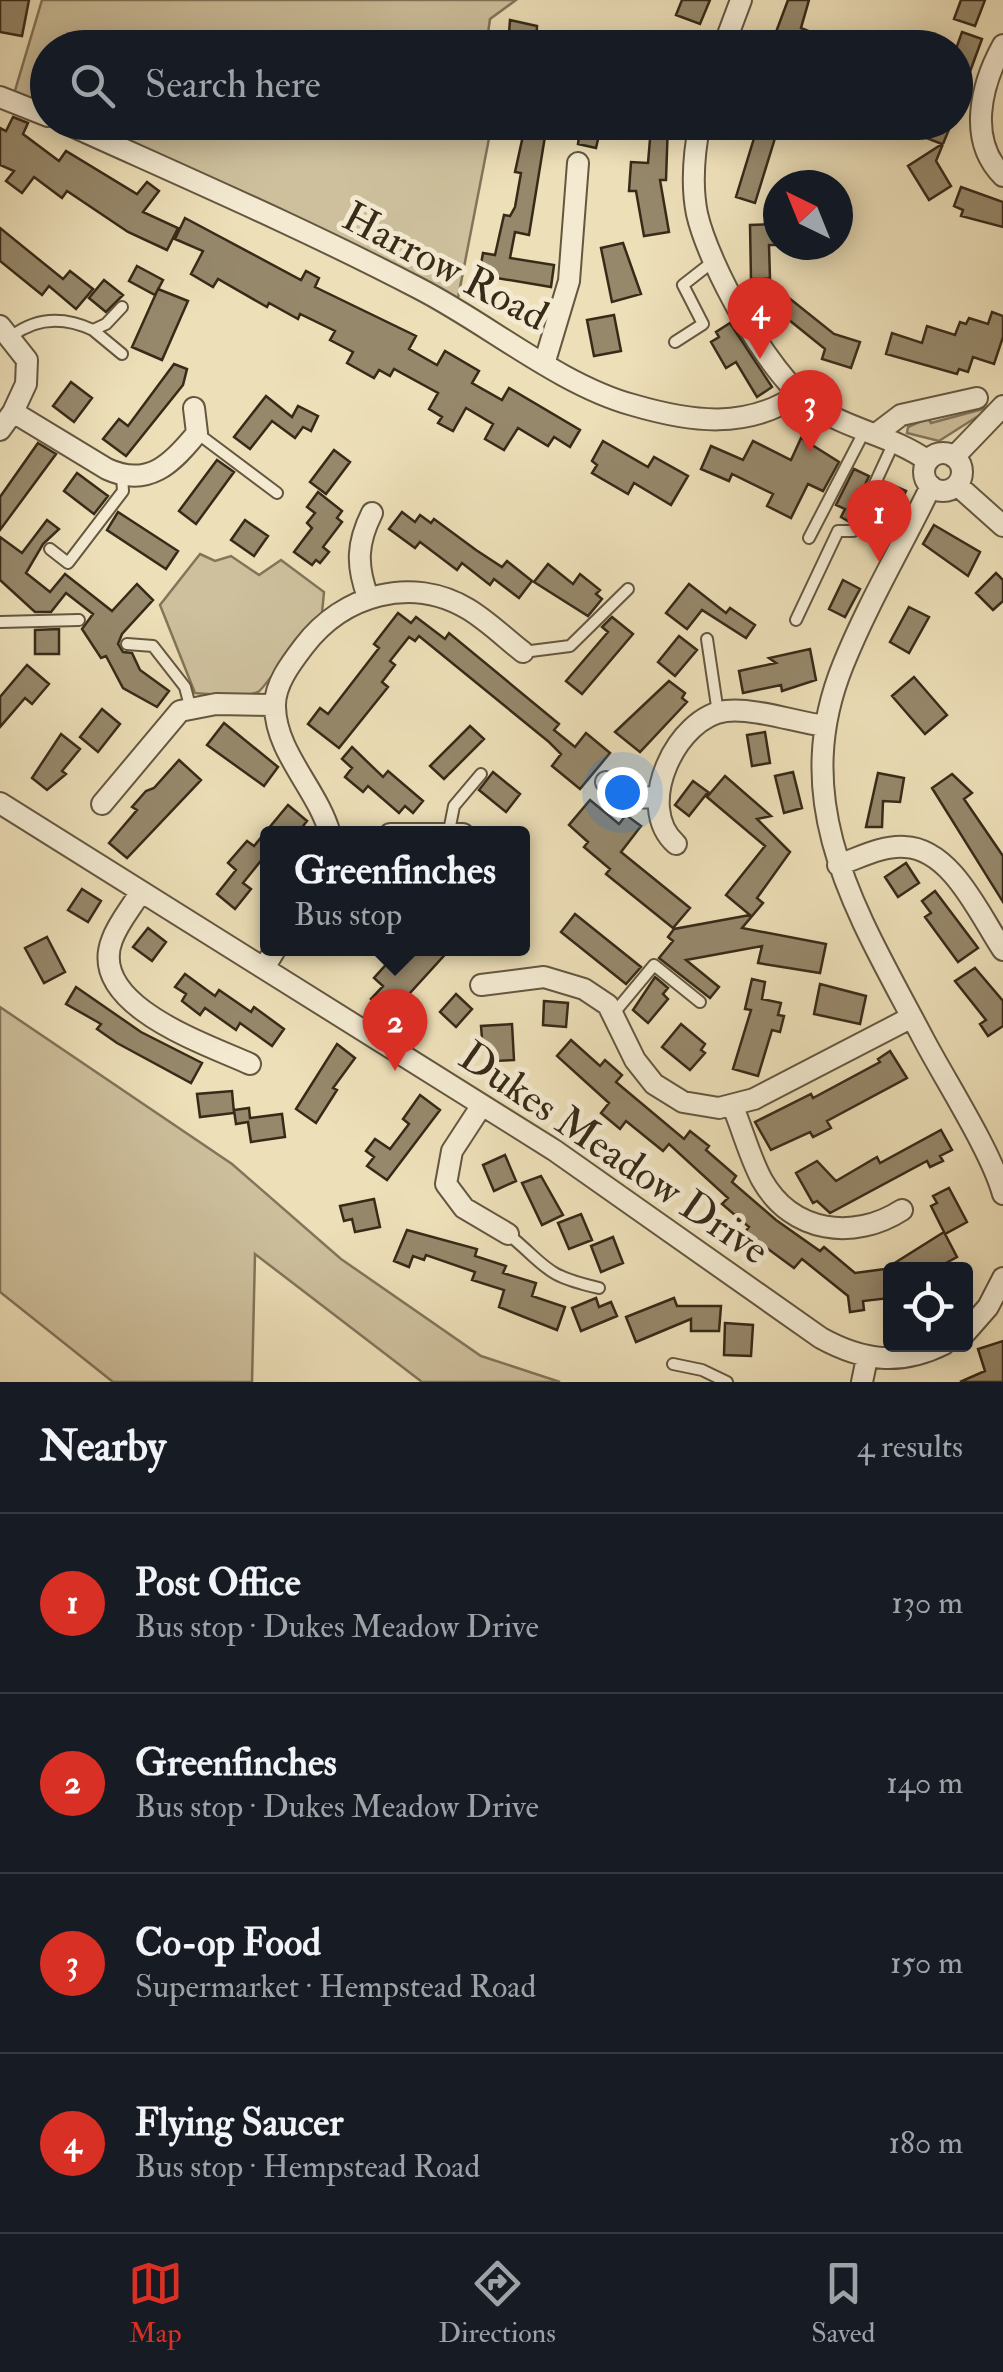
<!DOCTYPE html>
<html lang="en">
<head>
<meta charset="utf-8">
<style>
  :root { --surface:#171b24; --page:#242831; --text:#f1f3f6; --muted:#9ea1a6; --line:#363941; --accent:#d93025 }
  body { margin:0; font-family:"IM FELL Double Pica",serif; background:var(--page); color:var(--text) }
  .controls { position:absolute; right:30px; bottom:30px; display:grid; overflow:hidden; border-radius:10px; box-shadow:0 5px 25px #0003 }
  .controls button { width:90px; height:90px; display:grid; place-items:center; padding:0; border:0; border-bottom:2px solid var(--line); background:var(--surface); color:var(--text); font:50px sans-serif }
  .compass { position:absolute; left:763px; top:170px; width:90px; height:90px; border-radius:50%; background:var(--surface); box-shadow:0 5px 25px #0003; rotate:317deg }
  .you { position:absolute; left:622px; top:792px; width:35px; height:35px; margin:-25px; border:8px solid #fff; border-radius:50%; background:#1a73e8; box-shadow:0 0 0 15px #1a73e833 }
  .badge { display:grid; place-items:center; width:65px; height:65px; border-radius:50%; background:var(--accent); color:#fff; font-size:32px; font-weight:700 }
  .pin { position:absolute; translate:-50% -82px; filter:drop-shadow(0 2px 5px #0008) }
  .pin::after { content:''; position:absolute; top:52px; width:35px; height:30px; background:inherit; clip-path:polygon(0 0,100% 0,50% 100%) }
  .popup { position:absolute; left:260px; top:826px; width:270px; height:130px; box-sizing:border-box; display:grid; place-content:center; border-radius:10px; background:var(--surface); filter:drop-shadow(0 2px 8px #0005); font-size:32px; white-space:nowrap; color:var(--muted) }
  .popup b { font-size:38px; color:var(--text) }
  .popup::after { content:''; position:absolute; left:50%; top:100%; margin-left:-20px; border:20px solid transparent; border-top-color:var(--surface) }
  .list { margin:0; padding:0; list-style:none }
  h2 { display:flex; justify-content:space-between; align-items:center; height:130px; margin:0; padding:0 40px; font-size:42px }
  h2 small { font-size:32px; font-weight:400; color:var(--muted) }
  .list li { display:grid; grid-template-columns:65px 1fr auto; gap:30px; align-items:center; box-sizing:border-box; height:180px; padding:0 40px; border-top:2px solid var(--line) }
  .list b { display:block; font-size:38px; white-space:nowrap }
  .list p { margin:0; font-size:32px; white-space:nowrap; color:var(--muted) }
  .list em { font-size:32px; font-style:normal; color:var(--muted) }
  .icon { flex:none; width:55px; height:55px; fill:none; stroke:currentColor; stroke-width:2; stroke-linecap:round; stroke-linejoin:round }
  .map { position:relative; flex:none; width:1003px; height:1382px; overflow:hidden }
  .search { position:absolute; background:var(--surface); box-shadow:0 5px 25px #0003; left:30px; right:30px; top:30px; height:110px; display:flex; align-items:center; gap:25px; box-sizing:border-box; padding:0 35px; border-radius:55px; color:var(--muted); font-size:38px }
  .sheet { height:850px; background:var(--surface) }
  nav { display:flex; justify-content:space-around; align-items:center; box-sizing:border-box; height:140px; border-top:2px solid var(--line); background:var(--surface); font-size:28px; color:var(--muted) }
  nav a { display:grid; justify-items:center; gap:5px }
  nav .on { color:var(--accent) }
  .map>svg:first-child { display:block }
  .green { fill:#cec09d; stroke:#82755a; stroke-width:2.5 }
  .building { fill:#96886b; stroke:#372a18; stroke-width:2.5 }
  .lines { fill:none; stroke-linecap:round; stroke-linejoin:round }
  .lane-casing { stroke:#645740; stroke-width:14 }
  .street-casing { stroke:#645740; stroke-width:24 }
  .lane { stroke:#f3ead1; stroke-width:10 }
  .street { stroke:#f3ead1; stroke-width:20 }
  .labels { text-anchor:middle; stroke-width:10; stroke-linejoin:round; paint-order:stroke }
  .street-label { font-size:42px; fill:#372a18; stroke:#f3ead1 }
</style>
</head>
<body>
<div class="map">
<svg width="1003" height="1382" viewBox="0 0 1003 1382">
  <rect width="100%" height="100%" fill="#eddfb8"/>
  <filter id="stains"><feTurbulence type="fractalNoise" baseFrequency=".002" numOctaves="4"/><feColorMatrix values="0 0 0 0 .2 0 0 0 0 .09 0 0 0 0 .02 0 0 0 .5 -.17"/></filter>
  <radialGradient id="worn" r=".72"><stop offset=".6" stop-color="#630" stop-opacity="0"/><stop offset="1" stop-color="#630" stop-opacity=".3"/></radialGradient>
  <!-- green -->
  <path class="green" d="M42,0h474l-26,19 -4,28 -438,1 -1,61 -33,-15z
    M77,123h415l-34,175 -24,-13z
    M994,406l-55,35 -32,-8 1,-6 20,-9 3,5z
    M200,554l15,7 16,-5 28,19 22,-15 43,32 -2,21c-16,14 -58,77 -64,79 -17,7 -45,2 -63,1l-35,-88z
    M0,1007l232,157 109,95 140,97 79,26h-138l-167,-128 -3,128h-139l-113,-90z"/>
  <!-- building -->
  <path class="building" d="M0,0h29l-7,36 -22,-4z
    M682,0h28l-10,24 -24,-9z
    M788,0h21l-8,28 12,5 -6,15 -34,-8z
    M961,0h24l-10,26 -21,-7z
    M510,20l27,6 -1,22 -28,-2z
    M962,32l20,7 -25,68 -1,-58z
    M13,117l15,6 -5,11 36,27 7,-10 71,43 10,-12 12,9 -16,21 35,16 -11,22 -39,-18 -61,-41 -5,7 -28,-21 -12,16 -16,-12 8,-10 -14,-6v-37l6,3z
    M526,122h76l-6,26 -18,-4 1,-7 -33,-7 -17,105 -14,-3 -5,26 44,7 -3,22 -72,-12 4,-22 12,2 9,-40 6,1 5,-9 6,-34 -6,-1z
    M630,122h38l-2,58h-6l9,52 -25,4 -8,-45h-7l2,-29 17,1 2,-24 -22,-4z
    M759,122h21l-25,81 -19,-6z
    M925,122h27l-16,39 15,25 -22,14 -21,-34 34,-22 -23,-9z
    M961,187l42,15v25l-42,-11 2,-6 -9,-4z
    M185,218l116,62 5,-9 13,7 -4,9 101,49 -7,13 28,16 8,-14 34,20 -7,12 30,17 7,-12 71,42 -10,17 -16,-10 -6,9 -30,-18 -14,22 -19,-11 8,-15 -27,-16 -13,23 -15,-8 4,-6 -13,-8 9,-16 -44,-24 -4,7 -11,-6 -5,8 -27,-15 6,-11 -23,-12 5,-9 -35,-17 -2,5 -29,-16 -2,4 -49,-28 -5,8 -22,-13 12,-23 -28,-12z
    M775,224l1,21h-7l1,33 -19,1 -1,-54z
    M0,228l63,51 7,-8 23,18 -17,20 -27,-23 -7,9 -42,-34z
    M623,243l18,51 -29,8 -11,-54z
    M137,266l26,14 -8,15 -26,-14z
    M104,280l19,15 -17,17 -17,-14z
    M158,289l30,12 -26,59 -30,-13z
    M784,294l50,40 26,8 -9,26 -29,-9 3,-10 -52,-42z
    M992,312l11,4v21l-9,27 -21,-7 -5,15 -9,-3 -2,5 -71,-20 6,-21 30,10 5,-17 28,9 5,-13 6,2 3,-6 19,6z
    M614,315l7,36 -27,5 -7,-36z
    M730,323l42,64 -15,10 -21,-35 -10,6 -15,-26 8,-5 -3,-5z
    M174,364l13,5 -4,16 -57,71 -23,-17 16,-20 9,7z
    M71,382l21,16 -18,24 -21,-16z
    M266,396l26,21 6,-11 20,10 -7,15 -8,-4 -8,11 -23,-17 -22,28 -16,-12z
    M801,438l38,24 -16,29 -15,-7 -17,34 -24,-12 6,-12 -41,-20 -3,7 -28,-12 10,-23 32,14 10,-19 38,19z
    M603,441l45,26 6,-10 34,19 -17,29 -37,-22 -6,11 -36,-21 5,-8 -5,-4z
    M38,443l18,11 -56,76v-33z
    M334,450l16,12 -24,32 -16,-12z
    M217,460l17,12 -38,52 -17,-13z
    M854,469l15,7 -21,45 -7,-4 4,-8 -9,-4z
    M77,473l31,23 -14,18 -30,-23z
    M885,482l21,9 -23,50 -21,-10z
    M318,492l24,19 -5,7 5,4 -19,25 6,5 -9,11 -4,-3 -4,5 -18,-13 18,-24 -5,-5 8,-10 -8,-6z
    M118,512l60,39 -12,18 -59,-39z
    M402,512l13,10 5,-7 11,8 3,-4 42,31 26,17 5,-6 25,20 -13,17 -25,-19 -4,6 -28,-22 -5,7 -37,-28 -5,6 -26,-19z
    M47,520l12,9 -16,15 -17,29 24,19 15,-18 47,37 25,-27 16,16 -31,34 -4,10 5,8 9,1 8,17 29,21 -12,16 -34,-19 -17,-32 -5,2 -19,-29 11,-15 -27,-21 -15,19h-16l-35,-32v-43l22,16z
    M245,520l23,16 -14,20 -23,-16z
    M934,525l46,27 -12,24 -45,-32z
    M548,564l25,20 7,-10 20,16 -4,4 6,5 -14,17 -54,-34z
    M996,573l7,7v21l-10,9 -17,-17z
    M843,580l17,9 -15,28 -16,-8z
    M689,584l37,29 4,-5 25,17 -9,13 -44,-28 -15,19 -21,-16z
    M909,607l20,10 -20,36 -19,-11z
    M398,613l13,10 5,-6 29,22 4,-6 110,91 -5,6 21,17 11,-14 24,20 -30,36 -28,-23 9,-12 -12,-12 -130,-106 -4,5 -6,-4 -19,24 5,4 -13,17 6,5 -49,61 -31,-24 12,-16 8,6 51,-66 -5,-4z
    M612,617l21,17 -51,60 -16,-13 42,-49 -6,-5z
    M59,629v25h-24v-24z
    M679,636l18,14 -22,26 -17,-14z
    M810,649l6,31 -34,11 -1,-6 -38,8 -4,-22 37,-8 -7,-5z
    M27,665l22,19 -17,20 -7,-6 -25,29v-30z
    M914,677l33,38 -22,19 -33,-38z
    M669,681l16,12 -3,5 5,4 -47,50 -25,-20z
    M102,709l18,15 -22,28 -18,-15z
    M224,723l54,44 -14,19 -57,-41z
    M470,726l14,13 -40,40 -14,-13z
    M765,732l5,31 -18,3 -5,-31z
    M61,734l19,15 -18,22 4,3 -19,16 -15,-12z
    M352,747l31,30 5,-6 35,30 -10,12 -8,-7 -6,7 -31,-27 -5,6 -18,-15 7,-9 -10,-9z
    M179,760l22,20 -74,78 -18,-15 28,-33 -5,-3 14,-16 8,-3z
    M493,772l27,22 -14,18 -27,-22z
    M793,772l9,36 -18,5 -9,-37z
    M878,773l26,5 -4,24 -17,-1 -1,26h-16z
    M952,774l20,19 -8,6 39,57v46l-71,-114z
    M725,776l46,40 -14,3 33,33 -33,46 6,5 -21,25 84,16 -6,29 -62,-10 4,-17 -76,14 33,27 -9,11 -51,-40 14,-17 -5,-4 6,-8 76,-14 -24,-20 39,-49 -58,-49z
    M693,781l15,11 -19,24 -14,-11z
    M590,800l29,24 7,-9 15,11 -20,26 69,56 -17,20 -67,-54 4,-5 -26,-22 4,-5 -19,-17z
    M288,805l19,16 -10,13h-29v18l-25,31 8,6 -16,20 -18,-15 19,-24 -8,-7 19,-22 7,5z
    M906,863l13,20 -21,14 -13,-20z
    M82,889l19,12 -13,21 -20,-12z
    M935,891l43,57 -20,14 -33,-45 6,-4 -9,-12z
    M575,914l66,53 -15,17 -65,-52z
    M148,928l18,14 -14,19 -19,-14z
    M47,937l18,35 -21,11 -19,-35z
    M401,948h50l-62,68 -18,-17 12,-13 -9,-8z
    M975,968l28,33v25l-15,10 -8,-12 6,-4 -31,-39z
    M185,974l30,22 4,-6 32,22 3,-5 30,22 -12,17 -32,-23 -4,7 -31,-22 -5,7 -18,-14 4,-7 -11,-7z
    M655,977l13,11 -5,6 5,5 -20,24 -15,-13z
    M752,979l13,3 -3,17 19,4 -3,12 6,1 -4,16 -8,-2 -14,46 -25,-7 18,-59 -6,-1z
    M820,984l46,12 -6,28 -46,-10z
    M76,987l65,45 61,31 -11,20 -74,-40 -20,-14 4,-5 -35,-20z
    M456,994l16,15 -16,18 -16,-15z
    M544,1001l24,2 -2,24 -23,-2z
    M512,1024l2,36 -20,1v-11l-11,1 -2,-25z
    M681,1024l24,20 -4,6 4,3 -15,17 -28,-23z
    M571,1040l29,26 5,-6 17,15 -6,7 68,57 6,-8 19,15 -3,4 30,26 -4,6 44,38 44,31 4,-4 31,26 30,-4 59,-37 13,25 -24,13h-43v28l-27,3 1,9 -14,2 -2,-16 -46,-37 -8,9 -49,-36 4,-5 -27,-23 6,-6 -59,-54 -6,7 -37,-30 -6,8 -19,-16 8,-10 -52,-47z
    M337,1044l18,14 -22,30 4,2 -21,33 -20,-14z
    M890,1051l17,27 -80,43 4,7 -18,9 -3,-5 -39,18 -16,-28 56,-28 2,4 67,-36 -2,-3z
    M232,1091l2,22 -34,4 -3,-23z
    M420,1095l20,15 -53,70 -20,-14 7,-9 -8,-6 9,-12 15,10 19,-25 -6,-5z
    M249,1108l1,10 32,-4 3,23 -34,5 -3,-20 -12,2 -2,-14z
    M941,1130l11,20 -12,6 3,5 -13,6 -3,-6 -97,52 -13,-12 -4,2 -17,-30 21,-12 19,20 41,-24 3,6z
    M505,1155l11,26 -22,10 -11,-26z
    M541,1176l22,39 -21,10 -20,-42z
    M949,1188l18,34 -22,12 -14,-28 6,-3 -4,-7z
    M374,1199l6,28 -25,5 -3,-13 -8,2 -4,-15z
    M581,1214l11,26 -23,9 -11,-26z
    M407,1230l70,19 -2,7 31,10 -3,7 33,10 -4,13 33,11 -8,23 -58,-23 5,-17 -32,-10 3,-8 -49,-17 -2,5 -11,-4 -4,11 -15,-6z
    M613,1237l10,26 -22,9 -10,-26z
    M596,1298l3,9 12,-5 6,14 -36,15 -9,-23z
    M674,1298l3,8h44l-2,25h-28v-12l-55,23 -10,-25z
    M725,1323l28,2 -2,31 -27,-1z
    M1003,1341v41h-43l25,-11 -7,-22z"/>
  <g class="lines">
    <defs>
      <path id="lane" d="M93,330l29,24
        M12,336c25,-19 53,-19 81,-6l13,-6 16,-17
        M675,342l28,-18 -20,-39 32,-25
        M197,433l80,60
        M809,538l56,-108
        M50,549l18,14 55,-72 -1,-15
        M796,620l42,-89h15l42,-91
        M0,622l79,-2
        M707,639l11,74
        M127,644l26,2 32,41 5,19
        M523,652l47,-6 58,-57
        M449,831l5,-25 27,-32
        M614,1013l40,-48 46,37
        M508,1234c41,34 35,41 91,54
        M673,1364l29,6 25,12"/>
      <path id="street" d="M1003,45c-22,40 -36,95 0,131
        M723,48l18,-48
        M0,97l48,19
        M63,122c119,54 240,106 357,167 68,35 140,96 213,116 58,17 114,25 166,-11
        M700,122c-6,30 -9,62 -3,92 12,52 71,159 114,190 36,26 81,31 117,57
        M0,326l27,34 -1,24 -13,28
        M545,361l24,-80 9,-118
        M0,430l13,-18 94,57c41,19 65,-5 90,-36l-3,-25
        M876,434l25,-19 76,-17
        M924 472a19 19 0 1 1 38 0a19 19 0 1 1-38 0Z
        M954,457l49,-51
        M957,485l46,41
        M931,486c-29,60 -63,117 -88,179 -57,141 16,251 80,373 22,42 68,113 80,156
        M368,597c-12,-32 -11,-54 4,-84
        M606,782l24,16 26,-1
        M0,803l554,347 267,188c42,23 79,28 123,6
        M102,804l78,-93 36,-7 58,1
        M330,834c-12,-44 -54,-81 -55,-127 -1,-22 16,-44 29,-61 39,-51 107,-71 164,-37 20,12 37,29 55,43
        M390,834h73
        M676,844c-43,-38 2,-128 50,-133 30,-3 69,11 99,15
        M838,865c21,-7 45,-20 67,-18 47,2 75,69 98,103
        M140,893c-9,15 -22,30 -28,47 -25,65 94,104 138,124
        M264,968l12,-20
        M481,985l63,-8 40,12 24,16 27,55 19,24 29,18 36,6 35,-9 158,-82
        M482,1105l-30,46 -6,33 18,24 44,26
        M733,1107c10,24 17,51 29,73 30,53 92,61 140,30
        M966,1332l22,-25 15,-29
        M862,1382l5,-24"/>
    </defs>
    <!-- lane casing -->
    <use href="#lane" class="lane-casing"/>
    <!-- street casing -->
    <use href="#street" class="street-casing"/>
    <!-- lane -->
    <use href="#lane" class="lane"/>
    <!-- street -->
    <use href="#street" class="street"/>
  </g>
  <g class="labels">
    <!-- street labels -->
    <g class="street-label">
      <text transform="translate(446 265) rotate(28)" y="15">Harrow Road</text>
      <text transform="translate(615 1152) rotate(34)" y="15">Dukes Meadow Drive</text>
    </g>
  </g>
  <rect width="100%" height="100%" filter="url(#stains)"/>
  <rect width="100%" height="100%" fill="url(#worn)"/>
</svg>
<div class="controls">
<button><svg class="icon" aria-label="locate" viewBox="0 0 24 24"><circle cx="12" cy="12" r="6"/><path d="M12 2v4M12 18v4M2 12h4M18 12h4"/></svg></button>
</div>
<svg class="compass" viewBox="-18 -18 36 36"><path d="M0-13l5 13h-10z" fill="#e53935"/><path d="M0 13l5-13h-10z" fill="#9ea1a6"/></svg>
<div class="you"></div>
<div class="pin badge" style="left:879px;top:562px">1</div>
<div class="pin badge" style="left:395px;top:1071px">2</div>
<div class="popup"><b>Greenfinches</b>Bus stop</div>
<div class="pin badge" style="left:810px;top:452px">3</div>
<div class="pin badge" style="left:760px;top:359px">4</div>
<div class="search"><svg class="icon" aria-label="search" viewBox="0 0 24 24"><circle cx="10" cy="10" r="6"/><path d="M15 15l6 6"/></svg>Search here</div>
</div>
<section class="sheet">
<h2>Nearby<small>4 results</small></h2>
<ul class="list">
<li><span class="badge">1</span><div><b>Post Office</b><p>Bus stop · Dukes Meadow Drive</p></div><em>130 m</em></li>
<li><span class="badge">2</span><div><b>Greenfinches</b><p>Bus stop · Dukes Meadow Drive</p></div><em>140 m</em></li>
<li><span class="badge">3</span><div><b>Co-op Food</b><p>Supermarket · Hempstead Road</p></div><em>150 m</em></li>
<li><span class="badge">4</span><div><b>Flying Saucer</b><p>Bus stop · Hempstead Road</p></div><em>180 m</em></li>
</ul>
</section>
<nav>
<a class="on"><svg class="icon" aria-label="map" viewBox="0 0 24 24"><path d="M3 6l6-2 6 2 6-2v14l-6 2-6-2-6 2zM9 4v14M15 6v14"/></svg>Map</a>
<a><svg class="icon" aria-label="directions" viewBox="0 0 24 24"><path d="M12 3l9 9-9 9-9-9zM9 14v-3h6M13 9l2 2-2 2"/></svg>Directions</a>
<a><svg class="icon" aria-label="saved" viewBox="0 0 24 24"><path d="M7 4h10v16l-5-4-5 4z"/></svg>Saved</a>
</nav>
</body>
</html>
